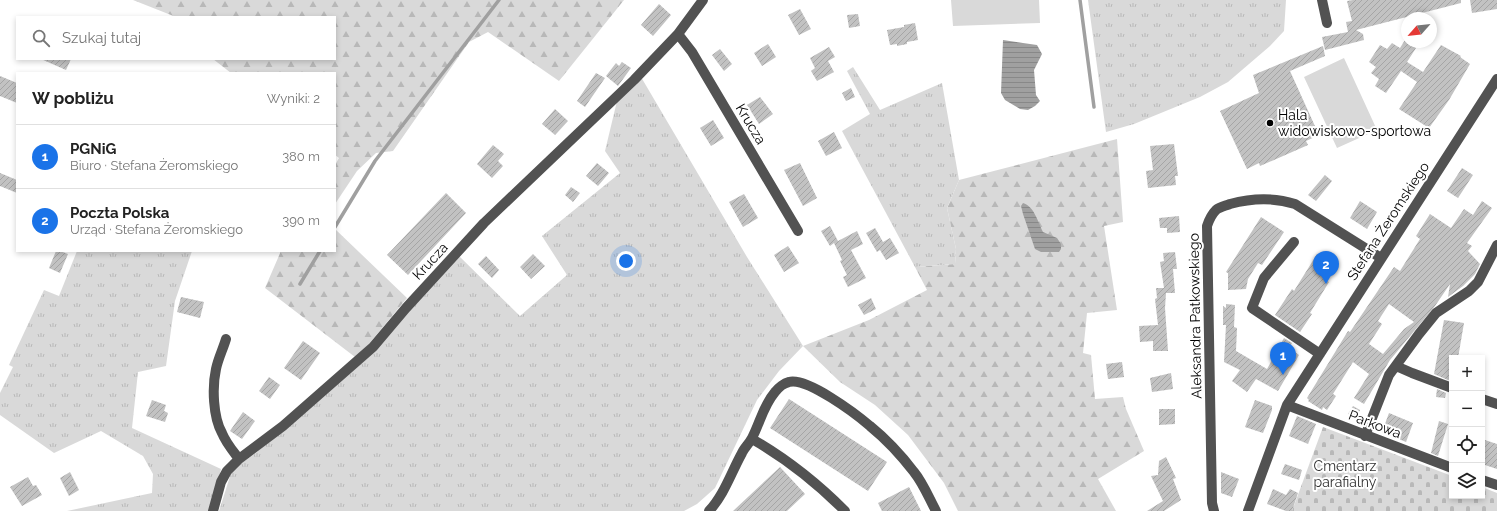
<!DOCTYPE html>
<html lang="pl">
<head>
<meta charset="utf-8">
<style>
  :root { --surface:#fff; --page:#f6f6f6; --text:#222; --muted:#767676; --line:#e0e0e0; --accent:#1a73e8 }
  body { margin:0; font-family:Raleway,sans-serif; background:var(--page); color:var(--text) }
  .controls { position:absolute; right:12px; bottom:12px; display:grid; overflow:hidden; border-radius:0px; box-shadow:0 2px 6px #0003 }
  .controls button { width:36px; height:36px; display:grid; place-items:center; padding:0; border:0; border-bottom:1px solid var(--line); background:var(--surface); color:var(--text); font:20px sans-serif }
  .compass { position:absolute; left:1401px; top:12px; width:36px; height:36px; border-radius:50%; background:var(--surface); box-shadow:0 2px 6px #0003; rotate:243deg }
  .you { position:absolute; left:626px; top:261px; width:14px; height:14px; margin:-10px; border:3px solid #fff; border-radius:50%; background:#1a73e8; box-shadow:0 0 0 6px #1a73e833 }
  .badge { display:grid; place-items:center; width:26px; height:26px; border-radius:50%; background:var(--accent); color:#fff; font-size:13px; font-weight:700 }
  .pin { position:absolute; translate:-50% -33px; filter:drop-shadow(0 1px 2px #0008) }
  .pin::after { content:''; position:absolute; top:21px; width:14px; height:12px; background:inherit; clip-path:polygon(0 0,100% 0,50% 100%) }
  .list { margin:0; padding:0; list-style:none }
  h2 { display:flex; justify-content:space-between; align-items:center; height:52px; margin:0; padding:0 16px; font-size:17px }
  h2 small { font-size:13px; font-weight:400; color:var(--muted) }
  .list li { display:grid; grid-template-columns:26px 1fr auto; gap:12px; align-items:center; box-sizing:border-box; height:64px; padding:0 16px; border-top:1px solid var(--line) }
  .list b { display:block; font-size:15px; white-space:nowrap }
  .list p { margin:0; font-size:13px; white-space:nowrap; color:var(--muted) }
  .list em { font-size:13px; font-style:normal; color:var(--muted) }
  .icon { flex:none; width:22px; height:22px; fill:none; stroke:currentColor; stroke-width:2; stroke-linecap:round; stroke-linejoin:round }
  .map { position:relative; flex:none; width:1497px; height:511px; overflow:hidden }
  .search { position:absolute; background:var(--surface); box-shadow:0 2px 6px #0003; left:16px; top:16px; width:320px; height:44px; display:flex; align-items:center; gap:10px; box-sizing:border-box; padding:0 14px; border-radius:0px; color:var(--muted); font-size:15px }
  .panel { position:absolute; background:var(--surface); box-shadow:0 2px 6px #0003; left:16px; top:72px; width:320px; height:180px; border-radius:0px }
  .map>svg:first-child { display:block }
  .grass { fill:url(#grass-tufts) }
  .forest { fill:url(#forest-firs) }
  .cemetery { fill:url(#cemetery-stones) }
  .pitch { fill:#d9d9d9 }
  .water { fill:url(#water-rules) }
  .lines { fill:none; stroke-linecap:round; stroke-linejoin:round }
  .stream { stroke:#a0a0a0; stroke-width:3.5 }
  .building { fill:url(#building-hatch); fill-rule:evenodd }
  .minor { stroke:#525252; stroke-width:10 }
  .poi-dot { fill:#000; stroke:#fff; stroke-width:1.5 }
  .labels { text-anchor:middle; stroke-width:4; stroke-linejoin:round; paint-order:stroke }
  .poi-label { font-size:14px; fill:#000; stroke:#fff; text-anchor:start }
  .street-label { font-size:14px; fill:#000; stroke:#fff }
  .park-label { font-size:14px; fill:#303030; stroke:#fff }
</style>
</head>
<body>
<div class="map">
<svg width="1497" height="511" viewBox="0 0 1497 511">
  <defs>
    <pattern id="grass-tufts" width="24" height="20" patternUnits="userSpaceOnUse"><rect width="24" height="20" fill="#d9d9d9"/><path d="M3 7l-1-3M5 7V3M7 7l1-3M15 17l-1-3M17 17v-4M19 17l1-3" fill="none" stroke="#b8b8b8"/></pattern>
    <pattern id="forest-firs" width="22" height="20" patternUnits="userSpaceOnUse"><rect width="22" height="20" fill="#d9d9d9"/><path d="M5 1l3.5 6h-7zM16 11l3.5 6h-7z" fill="#b8b8b8"/></pattern>
    <pattern id="cemetery-stones" width="16" height="16" patternUnits="userSpaceOnUse"><rect width="16" height="16" fill="#d9d9d9"/><path d="M2 7V4a2 2 0 0 1 4 0v3zM10 15v-3a2 2 0 0 1 4 0v3z" fill="#b8b8b8"/></pattern>
    <pattern id="water-rules" width="6" height="5" patternUnits="userSpaceOnUse"><rect width="6" height="5" fill="#a0a0a0"/><path d="M0 2.5h6" fill="none" stroke="#888"/></pattern>
    <pattern id="building-hatch" width="6" height="6" patternUnits="userSpaceOnUse"><rect width="6" height="6" fill="#c2c2c2"/><path d="M-1 1l2-2M0 6l6-6M5 7l2-2" fill="none" stroke="#a5a5a5"/></pattern>
  </defs>
  <rect width="100%" height="100%" fill="#fff"/>
  <!-- grass -->
  <path class="grass" d="M1088,0h198l-2,31 -14,15 -42,36 -28,15 -66,27 -28,8z
    M853,67l27,43 62,-27 17,97 -12,28 9,41 -1,15 -40,3 -73,-136 28,-17 -23,-43z
    M641,77l106,180 56,89 -24,25 -22,29 -42,88 -18,16 -13,7h-465l13,-41 25,-18 71,-61 130,-136 62,61 47,-41 -25,-39 78,-63 -15,-22 12,-50z
    M77,251h115l-17,50 -9,65 -28,6 -6,56 89,41 -10,42h-144l85,-18 1,-19 -10,-18 -42,-25 -47,22 -54,-38v-22l13,-26 -4,-2 35,-75 15,6z"/>
  <!-- forest -->
  <path class="forest" d="M133,0h491l-65,81 -71,-49 -19,10 -76,109 -17,2 -19,18 -22,33v-39l4,-7 -4,-3v-82h-104l-18,-14h122v-42h-159z
    M1117,139l6,83 -19,4 13,84 -30,3 -4,40 8,2 4,44 28,-2 3,12 18,42 -46,28 18,32h-158l-14,-28 -36,-48 -33,-30 -35,-23 -37,-36 66,-26 58,-30 -12,-23 40,-3 1,-15 -9,-41 12,-28z
    M335,229l72,69 -39,47 -13,12 -90,-69 16,-37h54z"/>
  <!-- cemetery -->
  <path class="cemetery" d="M1323,427l129,49v20h30v-9l15,6v18h-205z"/>
  <!-- pitch -->
  <path class="pitch" d="M951,0h88l1,23 -87,3z
    M1344,58l33,72 -40,18 -33,-71z"/>
  <!-- water -->
  <path class="water" d="M1003,40l34,5 5,9 -8,16 2,25 4,6 -5,5 -7,4 -8,-1 -15,-9 -4,-7z
    M1023,203c11,3 15,19 20,29l14,6 4,6v5l-2,3h-18l-6,-3 -12,-35 -2,-8z"/>
  <g class="lines">
    <!-- stream -->
    <path class="stream" d="M1080,0l14,107
      M335,227l40,-66 124,-161
      M300,284l20,-33"/>
  </g>
  <!-- building -->
  <path class="building" d="M1353,0h108v3l-105,27 7,4 1,6 -39,10 -3,-13 26,-5 -2,-10 6,-1 -5,-20z
    M1470,0h27v9l-25,4z
    M659,4l12,11 -18,21 -12,-11z
    M800,9l11,20 -12,6 -11,-20z
    M858,14l2,12 -11,2 -2,-13z
    M915,23l3,17 -11,2v2l-10,2v-2l-7,1 -3,-15 17,-3v-2z
    M1405,40l11,8 -9,14 16,10 18,-27 20,11 -1,1 10,7 -21,36 -20,28 -30,-19 18,-27 -16,-11 -15,22 -11,-7 4,-7 -8,-6 5,-6 -7,-5 11,-17 7,4 5,-6 8,5z
    M768,44l8,13 -14,9 -8,-13z
    M1323,46l2,10 -35,15 29,64 -13,6 2,4 -48,21 -1,-3 -12,6 -27,-58 39,-18 -6,-18z
    M829,47l6,10 -7,4 6,11 -17,9 -6,-10 4,-3 -5,-10z
    M720,49l12,15 -8,7 -12,-16z
    M41,59h30l-5,11z
    M622,62l9,6 -13,18 -12,-10 10,-13 3,3z
    M596,73l9,5 -20,29 -8,-6z
    M0,76l17,7v20l-17,-7z
    M851,88l4,9 -9,4 -4,-8z
    M760,97l13,17 -14,10 -12,-19z
    M555,109l13,12 -13,14 -13,-11z
    M713,120l11,18 -13,8 -11,-18z
    M834,132l8,16 -16,8 -8,-15z
    M1174,144l4,32h-3l1,9 -28,3 -2,-17 7,-1 -3,-24z
    M493,145l11,9 -6,7 5,5 -11,12 -15,-14z
    M597,163l12,10 -11,13 -12,-10z
    M800,163l17,35 -14,8 -19,-36z
    M1462,168l11,7 -15,23 -11,-7z
    M0,173l17,7v13l-17,-7z
    M1325,175l7,6 -16,20 -8,-6z
    M571,187l9,6 -7,9 -8,-7z
    M446,193l20,20 -58,62 -21,-20z
    M744,194l14,24 -15,9 -14,-25z
    M1360,201l17,11 -10,17 -17,-11z
    M1482,201l10,7 -25,35 5,3 -4,5 12,13 -5,10 -12,12 -15,11 2,-13 -15,22 -45,54 -26,44 -10,-6 15,-24 -16,-12 -20,32 3,2 -9,14 -4,-3 -1,3 -14,-9 1,-1 -2,-2 41,-67 2,1 44,-65 6,4 20,-32 -4,-3 14,-22 21,14 13,-19 9,6zM1389,304l25,18 -10,7 -21,25 -14,-10 13,-20 -4,-3z
    M1179,216l1,16 -13,1v-5h-7l-1,-10z
    M1261,217l23,15 -22,33 -4,-2 -10,16 -2,10 -18,1v-17l-2,-1z
    M830,226l8,15 19,-10 6,13 -12,6 15,28 -18,9 -5,-10 4,-2 -7,-14 2,-1 -8,-17 -4,3 -9,-15z
    M875,228l8,14 7,-4 9,15 -13,7 -6,-10 -3,2 -11,-19z
    M788,246l11,17 -15,9 -10,-17z
    M56,251h4l8,3 -8,19 -11,-5z
    M1175,252l2,17h-4l2,24h-9l-1,15 3,43h-15v-10l-13,1 -1,-16 19,-1 -3,-26 2,-1 -1,-10h8l-4,-26 4,-1 -1,-8z
    M533,254l12,12 -14,13 -11,-12z
    M1317,254l16,11 -9,14 5,3 -19,31 2,1 -12,18 -25,-17 17,-26 2,2z
    M486,256l13,14 -7,8 -14,-14z
    M181,297l23,5 -4,16 -23,-6z
    M871,298l5,11 -12,6 -6,-10z
    M1226,304l9,1 -1,22 3,1 -1,23 31,18 17,-31 8,5 -3,5 10,7 -21,36 -22,-12 -9,13 -15,-11 8,-11 -16,-8 2,-37h-3v-19l3,2z
    M1444,320l20,3 -6,35h-6v21l-4,1 -14,-6z
    M303,341l17,12 -19,27 -17,-12z
    M1122,362l2,15 -16,2 -2,-15z
    M1171,373l2,16 -21,3 -2,-14z
    M269,377l11,8 -10,14 -11,-8z
    M1437,389l9,4 -1,5 -9,-1z
    M789,399l98,63 -19,29 -98,-63z
    M152,400l14,5 -2,6 4,2 -3,9 -19,-6z
    M1255,400l17,6v4l-9,23 -18,-6z
    M1353,406l7,4 -4,8 -8,-4z
    M1159,409h16v15l-16,1z
    M243,412l12,9 -13,18 -12,-8z
    M1389,413l24,10 -7,19 -24,-10z
    M1297,416l19,8 -8,20 -19,-8z
    M1439,421l9,3 -10,32 -7,-3z
    M1482,439l15,5v25l-15,-5z
    M1166,457l10,21 -3,1 8,21 -17,11h-17l16,-10 -12,-25 7,-1 1,-14z
    M1285,464l17,6 -3,10 -18,-6z
    M780,467l25,27 -18,17h-54z
    M70,472l9,18 -10,6 -9,-18z
    M1221,472l18,7 -7,18 -11,-4z
    M28,477l5,9 3,-1 6,10 -20,11 -12,-19z
    M909,487l12,24h-39l-4,-8z
    M1273,489l13,6 4,-6 8,4 -6,18h-6l-19,-7z"/>
  <g class="lines">
    <!-- minor -->
    <path class="minor" d="M1322,0l5,23
      M678,34l14,18 106,179
      M1294,242l-30,36 -12,30 68,46
      M226,339c-3,10 -8,20 -10,30 -4,18 -3,48 6,64 4,10 11,18 17,26
      M1396,366l16,7 40,15
      M1482,399l15,5
      M1287,405l165,63
      M1365,436l24,-61 30,-41 17,-21 33,-22 9,-9 19,-37
      M752,439c35,20 64,43 93,72
      M1482,480l15,5
      M213,511l8,-29 6,-11 12,-12 44,-33 90,-79 33,-39 78,-85 150,-143 44,-46 25,-34
      M709,511c15,-16 22,-38 33,-58 2,-5 7,-9 10,-15 8,-15 11,-32 23,-46 3,-4 9,-9 14,-10 18,-5 67,32 81,44 16,13 31,29 44,46 9,11 15,26 22,39
      M1214,511l-2,-8 -5,-277c2,-6 4,-11 9,-16 4,-3 9,-4 14,-6 22,-6 43,-7 65,0l86,54
      M1248,511l39,-106 210,-326"/>
  </g>
  <!-- markers -->
  <circle class="poi-dot" cx="1270" cy="123" r="4"/>
  <g class="labels">
    <!-- poi labels -->
    <g class="poi-label">
      <text x="1278" y="120">Hala<tspan x="1278" dy="16">widowiskowo-sportowa</tspan></text>
    </g>
    <!-- street labels -->
    <g class="street-label">
      <text transform="translate(751 124) rotate(59)" y="5">Krucza</text>
      <text transform="translate(1388 221) rotate(-57)" y="5">Stefana Żeromskiego</text>
      <text transform="translate(430 261) rotate(-47)" y="5">Krucza</text>
      <text transform="translate(1195 316) rotate(-91)" y="5">Aleksandra Patkowskiego</text>
      <text transform="translate(1375 424) rotate(21)" y="5">Parkowa</text>
    </g>
    <!-- park labels -->
    <g class="park-label">
      <text x="1345" y="471">Cmentarz<tspan x="1345" dy="16">parafialny</tspan></text>
    </g>
  </g>
</svg>
<div class="controls">
<button>+</button>
<button>−</button>
<button><svg class="icon" aria-label="locate" viewBox="0 0 24 24"><circle cx="12" cy="12" r="6"/><path d="M12 2v4M12 18v4M2 12h4M18 12h4"/></svg></button>
<button><svg class="icon" aria-label="layers" viewBox="0 0 24 24"><path d="M12 4l9 5-9 5-9-5zM3 14l9 5 9-5"/></svg></button>
</div>
<svg class="compass" viewBox="-18 -18 36 36"><path d="M0-13l5 13h-10z" fill="#e53935"/><path d="M0 13l5-13h-10z" fill="#767676"/></svg>
<div class="you"></div>
<div class="pin badge" style="left:1283px;top:375px">1</div>
<div class="pin badge" style="left:1326px;top:284px">2</div>
<div class="search"><svg class="icon" aria-label="search" viewBox="0 0 24 24"><circle cx="10" cy="10" r="6"/><path d="M15 15l6 6"/></svg>Szukaj tutaj</div>
<section class="panel">
<h2>W pobliżu<small>Wyniki: 2</small></h2>
<ul class="list">
<li><span class="badge">1</span><div><b>PGNiG</b><p>Biuro · Stefana Żeromskiego</p></div><em>380 m</em></li>
<li><span class="badge">2</span><div><b>Poczta Polska</b><p>Urząd · Stefana Żeromskiego</p></div><em>390 m</em></li>
</ul>
</section>
</div>
</body>
</html>
